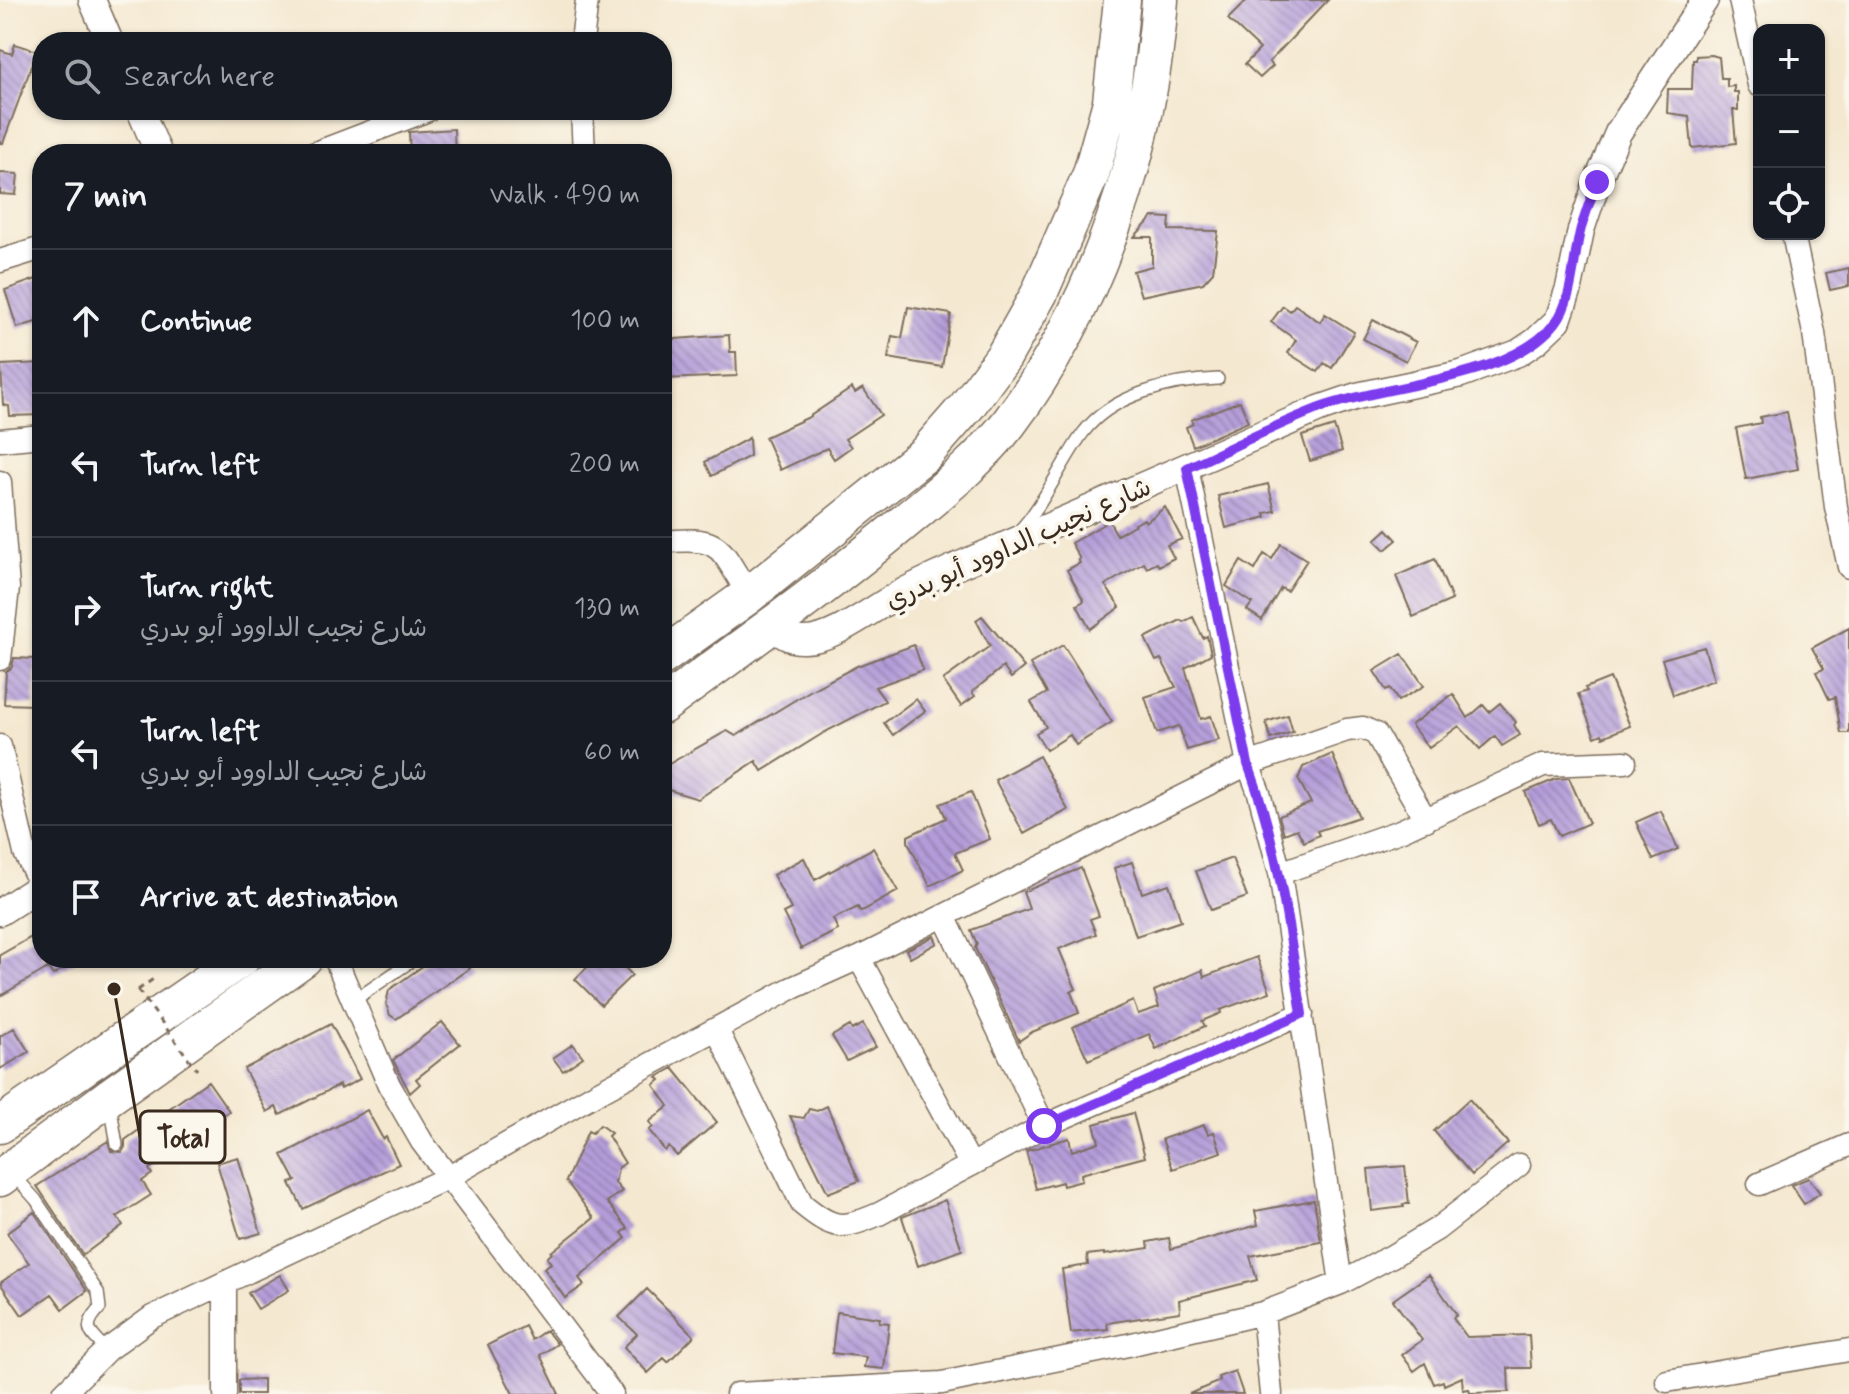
<!DOCTYPE html>
<html lang="en">
<head>
<meta charset="utf-8">
<style>
  :root { --surface:#171b24; --page:#242831; --text:#f1f3f6; --muted:#9ea1a6; --line:#363941 }
  body { margin:0; font-family:Mynerve,"Playpen Sans Arabic",sans-serif; background:var(--page); color:var(--text) }
  .controls { position:absolute; right:24px; top:24px; display:grid; overflow:hidden; border-radius:16px; box-shadow:0 2px 6px #0004 }
  .controls button { width:72px; height:72px; display:grid; place-items:center; padding:0; border:0; border-bottom:2px solid var(--line); background:var(--surface); color:var(--text); font:40px sans-serif }
  .stop { position:absolute; width:24px; height:24px; margin:-18px; border:6px solid #7c3aed; border-radius:50%; background:#fff }
  .stop.end { background:#7c3aed; border-color:#fff; box-shadow:0 2px 8px #0008 }
  .list { margin:0; padding:0; list-style:none }
  h2 { display:flex; justify-content:space-between; align-items:center; height:104px; margin:0; padding:0 32px; font-size:34px }
  h2 small { font-size:26px; font-weight:400; color:var(--muted) }
  .list li { display:grid; grid-template-columns:52px 1fr auto; gap:24px; align-items:center; box-sizing:border-box; height:144px; padding:0 32px; border-top:2px solid var(--line) }
  .list b { display:block; font-size:30px; white-space:nowrap }
  .list p { margin:0; font-size:26px; white-space:nowrap; color:var(--muted) }
  .list em { font-size:26px; font-style:normal; color:var(--muted) }
  .icon { flex:none; width:44px; height:44px; fill:none; stroke:currentColor; stroke-width:2; stroke-linecap:round; stroke-linejoin:round }
  .map { position:relative; flex:none; width:1849px; height:1394px; overflow:hidden }
  .search { position:absolute; background:var(--surface); box-shadow:0 2px 6px #0004; left:32px; top:32px; width:640px; height:88px; display:flex; align-items:center; gap:20px; box-sizing:border-box; padding:0 28px; border-radius:32px; color:var(--muted); font-size:30px }
  .panel { position:absolute; background:var(--surface); box-shadow:0 2px 6px #0004; left:32px; top:144px; width:640px; height:824px; border-radius:32px }
  .map>svg:first-child { display:block }
  .building { fill:url(#building-back-hatch) }
  .lines { fill:none; stroke-linecap:round; stroke-linejoin:round }
  .service-casing { stroke:#7c6c5c; stroke-width:14 }
  .minor-casing { stroke:#7c6c5c; stroke-width:25 }
  .tertiary-casing { stroke:#7c6c5c; stroke-width:29 }
  .trunk-casing { stroke:#7c6c5c; stroke-width:39 }
  .path { stroke:#7c6c5c; stroke-width:3; stroke-dasharray:6 6; stroke-linecap:butt }
  .service { stroke:#fff; stroke-width:11 }
  .minor { stroke:#fff; stroke-width:22 }
  .tertiary { stroke:#fff; stroke-width:26 }
  .trunk { stroke:#fff; stroke-width:36 }
  .path-bridge { stroke:#7c6c5c; stroke-width:3; stroke-dasharray:6 6; stroke-linecap:butt }
  .route { stroke:#7c3aed; stroke-width:10 }
  .labels { text-anchor:middle; stroke-width:8; stroke-linejoin:round; paint-order:stroke }
  .street-label { font-size:26px; fill:#3b2a1e; stroke:#fbf7ec }
  .leader { fill:none; stroke:#3b2a1e; stroke-width:3 }
  .callout-dot { fill:#3b2a1e; stroke:#fbf7ec; stroke-width:3 }
  .callout { fill:#fbf7ec; stroke:#3b2a1e; stroke-width:3 }
  .callout-label { font-size:28px; text-anchor:middle; font-weight:bold; fill:#3b2a1e }
</style>
</head>
<body>
<div class="map">
<svg width="1849" height="1394" viewBox="0 0 1849 1394">
  <defs>
    <pattern id="building-back-hatch" width="6" height="6" patternUnits="userSpaceOnUse" patternTransform="scale(2)"><rect width="6" height="6" fill="#b39cd9"/><path d="M-1 5l2 2M0 0l6 6M5-1l2 2" fill="none" stroke="#937faf"/></pattern>
  </defs>
  <rect width="100%" height="100%" fill="#fbf7ec"/>
  <filter id="ink" filterUnits="userSpaceOnUse"><feTurbulence type="fractalNoise" baseFrequency=".0125" numOctaves="2"/><feDisplacementMap in="SourceGraphic" scale="16" xChannelSelector="R" yChannelSelector="G"/><feConvolveMatrix kernelMatrix="1 2 1 2 8 2 1 2 1" color-interpolation-filters="sRGB"/></filter>
  <filter id="wash" filterUnits="userSpaceOnUse"><feTurbulence type="fractalNoise" baseFrequency=".006" numOctaves="4" result="noise"/><feDisplacementMap in="SourceGraphic" scale="32" xChannelSelector="R" yChannelSelector="G"/><feGaussianBlur stdDeviation="1.8" result="paint"/><feColorMatrix in="noise" values="0 0 0 0 0 0 0 0 0 0 0 0 0 0 0 0 0 1.4 0 .05"/><feComposite in="paint" operator="in"/></filter>
  <g filter="url(#wash)">
    <rect width="100%" height="100%" fill="#f4e8d0"/>
    <g id="blocks">
      <!-- building -->
      <path class="building" d="M1247,0h81l-59,62 4,4 -13,12 -15,-14 15,-15 -32,-30z
        M15,44l22,7 -34,92h-3v-93l12,4z
        M1711,55l8,2 2,21h6v9l7,-1v6h4v18h-5l3,33 -44,5 -3,-32 -22,-3 1,-24h24l1,-29h3v-4z
        M454,129l1,25h-45l-1,-22z
        M0,173l18,1 -2,21 -16,-1z
        M1153,217l17,1 -1,12 49,1 -5,41 -10,11 -62,13 -8,-25 19,-5v-29h-18z
        M1849,268v18l-19,4 -4,-17z
        M42,277v43l-25,8 -12,-38z
        M1295,305l25,17 5,-8 29,18 -22,36 -8,-5 -6,9 -30,-19 8,-13 -25,-18 12,-16 7,5z
        M908,307l43,7 -9,53 -54,-9 4,-22 10,2z
        M1373,320l43,22 -10,19 -43,-22z
        M729,335l1,17h6l1,24 -75,3v-39z
        M42,363v52l-32,1 -1,-10 -6,-1 -2,-40z
        M852,388l3,5 8,-5 18,27 -36,24 6,8 -17,12 -7,-11 -47,22 -15,-33 42,-19z
        M1240,401l8,21 -55,24 -7,-19 7,-3 -2,-4z
        M1787,412l11,57 -52,10 -10,-51 25,-5 -1,-6z
        M1334,426l8,25 -32,10 -8,-25z
        M749,438l1,18 -38,20 -7,-14z
        M1268,484l7,27 -10,2 1,4 -40,11 -8,-32z
        M1165,507l17,32 -15,6 7,13 -15,8 -2,-3 -10,5 -3,-5 -39,22 15,22 -30,22 -13,-24 7,-4 -17,-31 13,-7 -2,-3 2,-1 -9,-16 38,-22 8,14 27,-16 2,3z
        M1387,529l10,11 -12,10 -10,-10z
        M1281,544l26,16 -20,31 -6,-3 -19,32 -15,-10 5,-7 -26,-17 15,-25 14,9 9,-16 8,5z
        M1435,559l17,41 -39,17 -17,-41z
        M982,616l42,51 -13,11 -8,-11 -31,25 3,4 -14,10 -18,-26 47,-34 -14,-26z
        M1193,617l10,21 4,-2 4,18 -26,14 16,51 10,-3 8,24 -32,10 -8,-24 -22,7 -12,-36 31,-10 -15,-28 -5,2 -11,-23 36,-18 2,2z
        M1849,628v105h-8l-6,-36 -6,2 -13,-27 8,-3 -12,-21z
        M914,645l9,25 -48,17 10,14 -60,31 -63,39 -6,-10 -58,38 -36,-11v-20l65,-37 9,5 77,-47 44,-23z
        M1063,645l49,77 -36,23 -6,-10 -24,15 -10,-17 10,-6 -15,-25 16,-9 -17,-29z
        M1704,647l10,33 -41,15 -11,-36z
        M1402,654l22,32 -26,15 -8,-13 -4,2 -12,-19z
        M14,658l22,1 -2,46 -30,-1 2,-32 6,-5z
        M1610,678l20,48 -27,11 -1,-3 -7,3 -17,-43 9,-3 -2,-3z
        M1453,694l15,24 15,-13 6,7 11,-9 16,19 -2,3 6,10 -18,11 -7,-10 -15,13 -21,-23 -30,22 -18,-23z
        M916,699l9,12 -32,24 -9,-12z
        M1288,715l5,17 -22,7 -5,-17z
        M1332,754l27,63 -42,14 2,4 -15,7 -7,-13 -13,5 -5,-18 32,-13 -13,-24 5,-12z
        M1039,756l29,54 -44,24 -29,-54z
        M1569,778l20,45 -30,13 -8,-17 -12,5 -14,-32 31,-13z
        M971,792l19,47 -35,14 8,17 -33,16 -22,-44v-6l38,-18 -6,-14z
        M1661,811l17,38 -25,11 -17,-38z
        M873,848l25,43 -34,19 -4,1 -2,-4 -25,12 5,11 -37,19 -18,-36 8,-4 -18,-34 31,-17 11,22z
        M1232,858l15,39 -36,13 -15,-39z
        M1132,862l10,31 27,-9 12,37 -45,15 -22,-68z
        M1081,868l18,48 -9,3 6,15 -37,15 17,40 -5,3 8,21 -47,19 -13,9 -44,-93 2,-4 -6,-14 58,-21 -6,-17z
        M42,931v27h39l-28,17 -5,-7 -48,28v-41z
        M934,936l3,7 -27,15 -4,-8z
        M1257,957l13,35 -50,18 1,3 -19,8 3,5 -49,23 -7,-15 -61,26 -15,-33 60,-26 5,13 21,-7 -5,-16 48,-21 2,7z
        M434,958h29l7,10 -74,51 -6,-4 -4,-11 3,-14z
        M597,958h19l16,17 -31,30 -26,-26z
        M442,1022l18,22 -44,35 4,5 -10,9 -17,-33z
        M331,1024l29,55 -19,10 -2,-4 -59,30 -4,-8 -9,5 -23,-43z
        M863,1024l13,23 -29,14 -15,-25 18,-10 2,4z
        M14,1028l15,24 -29,17v-33z
        M573,1044l10,13 -20,14 -10,-13z
        M673,1068l44,54 -40,34 -8,-9 -4,4 -16,-21 4,-3 -4,-5 20,-16 -15,-21 6,-5 -3,-3z
        M208,1081l21,30 -80,58 3,5 -10,7 9,14 -34,22 6,8 -40,30 -46,-69 71,-45 3,10 11,1 3,-5v-7z
        M1469,1099l39,44 -36,32 -38,-44z
        M827,1106l32,75 -31,12 -38,-77 14,2 5,-9 8,2z
        M367,1110l16,29 3,-2 13,27 -96,45 -13,-26 6,-2 -14,-26z
        M1133,1113l12,44 -64,17 1,7 -19,5 -1,-4 -26,7 -10,-38 43,-13 3,13 27,-9 -5,-18z
        M600,1125l11,8 -3,3 17,27 -7,5 -3,15 7,8 -15,11 21,26 -6,5 4,5 -47,40 5,7 -19,13 -21,-30 7,-5 -4,-5 5,-5 -1,-1 43,-34 -28,-37 22,-50 4,2z
        M1204,1125l4,9 6,-2 7,20 -48,17 -11,-30z
        M238,1157l23,76 -21,6 -23,-76z
        M1405,1166l4,38h-6l1,3 -32,4 -4,-42z
        M1809,1178l11,15 -16,11 -13,-19z
        M945,1200l17,50 -44,16 -16,-49z
        M1314,1200l7,42 -71,14 7,24 -78,20 1,12 -73,11 1,6 -37,4 -9,-64 26,-4 -1,-10 17,-2v2l45,-7 -1,-6 21,-4 2,11 87,-24 -3,-14z
        M34,1212l53,79 -24,18 -11,-15 -30,21 -22,-32 29,-20 -22,-30z
        M280,1275l9,15 -31,19 -10,-16z
        M1429,1275l28,40 -4,3 14,19 62,-2 2,33h-23l1,24 -39,1 -1,-4 -6,1 -1,-13 -18,8 -1,-4 -9,3 -9,-21 -11,8 -12,-16 20,-15 -29,-40z
        M647,1289l47,47 -26,26 -4,-4 -16,15 -24,-26 13,-13 -18,-17z
        M837,1312l43,6 -1,4 10,1 -5,46 -20,-2 2,-10 -34,-4z
        M525,1326l7,14 14,-10 11,14 -17,11 19,39h-46l-25,-49z
        M1235,1371l8,23h-54l31,-13 -2,-4z
        M263,1379v15h-24v-14z"/>
    </g>
  </g>
  <g filter="url(#ink)">
    <use href="#blocks" fill-opacity="0" stroke="#7c6c5c" stroke-width="2"/>
    <g class="lines">
      <defs>
        <path id="service" d="M1018,532c28,-30 41,-66 65,-99 29,-39 88,-52 135,-54
          M353,1001l63,-43
          M110,1103l7,42
          M14,1175l22,25 62,92 2,16c-19,20 -10,25 7,42"/>
        <path id="minor" d="M1740,0l19,85
          M582,42l5,-42
          M582,110l2,44
          M313,154l115,-44
          M1793,234l21,99 22,174 13,60
          M0,261l42,-13
          M0,440l42,-4
          M1187,468l61,296 11,29 21,80 61,410
          M0,482l8,106 -8,71
          M662,542c62,-6 56,4 87,53
          M0,746l25,107 16,33
          M1280,873l120,-42 143,-66 82,-3
          M944,916l100,210
          M335,958l54,127 33,57 190,252
          M859,958l112,207
          M717,1030l85,174c32,26 39,26 77,10l165,-88 258,-112
          M1759,1184l90,-39
          M225,1284v110
          M1263,1313l8,81
          M1667,1381l182,-31
          M63,1394l44,-44 45,-33 297,-140 146,-83 195,-105 69,-31 389,-194 99,-34 16,-2 13,6 50,86
          M737,1394l205,-11 186,-38 135,-32 78,-30 51,-27 45,-27 82,-64"/>
        <path id="tertiary" d="M92,0l18,42
          M140,110l19,44
          M772,625c9,10 19,16 33,15 28,0 67,-31 91,-44 18,-11 38,-19 57,-28l366,-159 38,-13 104,-22 57,-21 18,-12 22,-21 11,-32 12,-58 16,-48 21,-49 87,-133
          M0,912l42,-27"/>
        <path id="trunk" d="M662,657l87,-62 176,-141 42,-48 37,-50 35,-62 52,-120 20,-72 11,-102
          M662,706c83,-61 167,-121 246,-187 36,-30 72,-59 101,-96 88,-117 141,-278 151,-423
          M0,1125l242,-167
          M0,1178l109,-81 195,-139"/>
      </defs>
      <!-- service casing -->
      <use href="#service" class="service-casing"/>
      <!-- minor casing -->
      <use href="#minor" class="minor-casing"/>
      <!-- tertiary casing -->
      <use href="#tertiary" class="tertiary-casing"/>
      <!-- trunk casing -->
      <use href="#trunk" class="trunk-casing"/>
      <!-- path -->
      <path class="path" d="M138,990l18,-13"/>
      <!-- service -->
      <use href="#service" class="service"/>
      <!-- minor -->
      <use href="#minor" class="minor"/>
      <!-- tertiary -->
      <use href="#tertiary" class="tertiary"/>
      <!-- trunk -->
      <use href="#trunk" class="trunk"/>
      <!-- path-bridge -->
      <path class="path-bridge" d="M138,990l59,80"/>
    </g>
  </g>
  <g class="lines" filter="url(#ink)">
    <!-- route -->
    <path class="route" d="M1044,1126l258,-112c-13,-85 -24,-169 -54,-250l-61,-296c44,-20 88,-43 133,-60 68,-25 191,-27 236,-86 18,-24 17,-66 25,-94 5,-15 10,-31 16,-46"/>
  </g>
  <g class="labels">
    <!-- street labels -->
    <g class="street-label">
      <text transform="translate(1018 543) rotate(-24)" y="9">شارع نجيب الداوود أبو بدري</text>
    </g>
  </g>
  <!-- callouts -->
  <path class="leader" d="M114 989L140 1137"/>
  <circle class="callout-dot" cx="114" cy="989" r="8"/>
  <rect class="callout" x="140" y="1111" width="85" height="52" rx="8"/>
  <g class="callout-label">
    <text x="183" y="1147">Total</text>
  </g>
</svg>
<div class="controls">
<button>+</button>
<button>−</button>
<button><svg class="icon" aria-label="locate" viewBox="0 0 24 24"><circle cx="12" cy="12" r="6"/><path d="M12 2v4M12 18v4M2 12h4M18 12h4"/></svg></button>
</div>
<div class="stop" style="left:1044px;top:1126px"></div>
<div class="stop end" style="left:1597px;top:182px"></div>
<div class="search"><svg class="icon" aria-label="search" viewBox="0 0 24 24"><circle cx="10" cy="10" r="6"/><path d="M15 15l6 6"/></svg>Search here</div>
<section class="panel">
<h2>7 min<small>Walk · 490 m</small></h2>
<ul class="list">
<li><svg class="icon" aria-label="ahead" viewBox="0 0 24 24"><path d="M12 20V5M6 11l6-6 6 6"/></svg><div><b>Continue</b></div><em>100 m</em></li>
<li><svg class="icon" aria-label="left" viewBox="0 0 24 24"><path d="M17 20v-9H6M10 6l-5 5 5 5"/></svg><div><b>Turn left</b></div><em>200 m</em></li>
<li><svg class="icon" aria-label="right" viewBox="0 0 24 24"><path d="M7 20v-9h11M14 6l5 5-5 5"/></svg><div><b>Turn right</b><p>شارع نجيب الداوود أبو بدري</p></div><em>130 m</em></li>
<li><svg class="icon" aria-label="left" viewBox="0 0 24 24"><path d="M17 20v-9H6M10 6l-5 5 5 5"/></svg><div><b>Turn left</b><p>شارع نجيب الداوود أبو بدري</p></div><em>60 m</em></li>
<li><svg class="icon" aria-label="arrive" viewBox="0 0 24 24"><path d="M6 21V4h12l-3 4 3 4H6"/></svg><div><b>Arrive at destination</b></div></li>
</ul>
</section>
</div>
</body>
</html>
